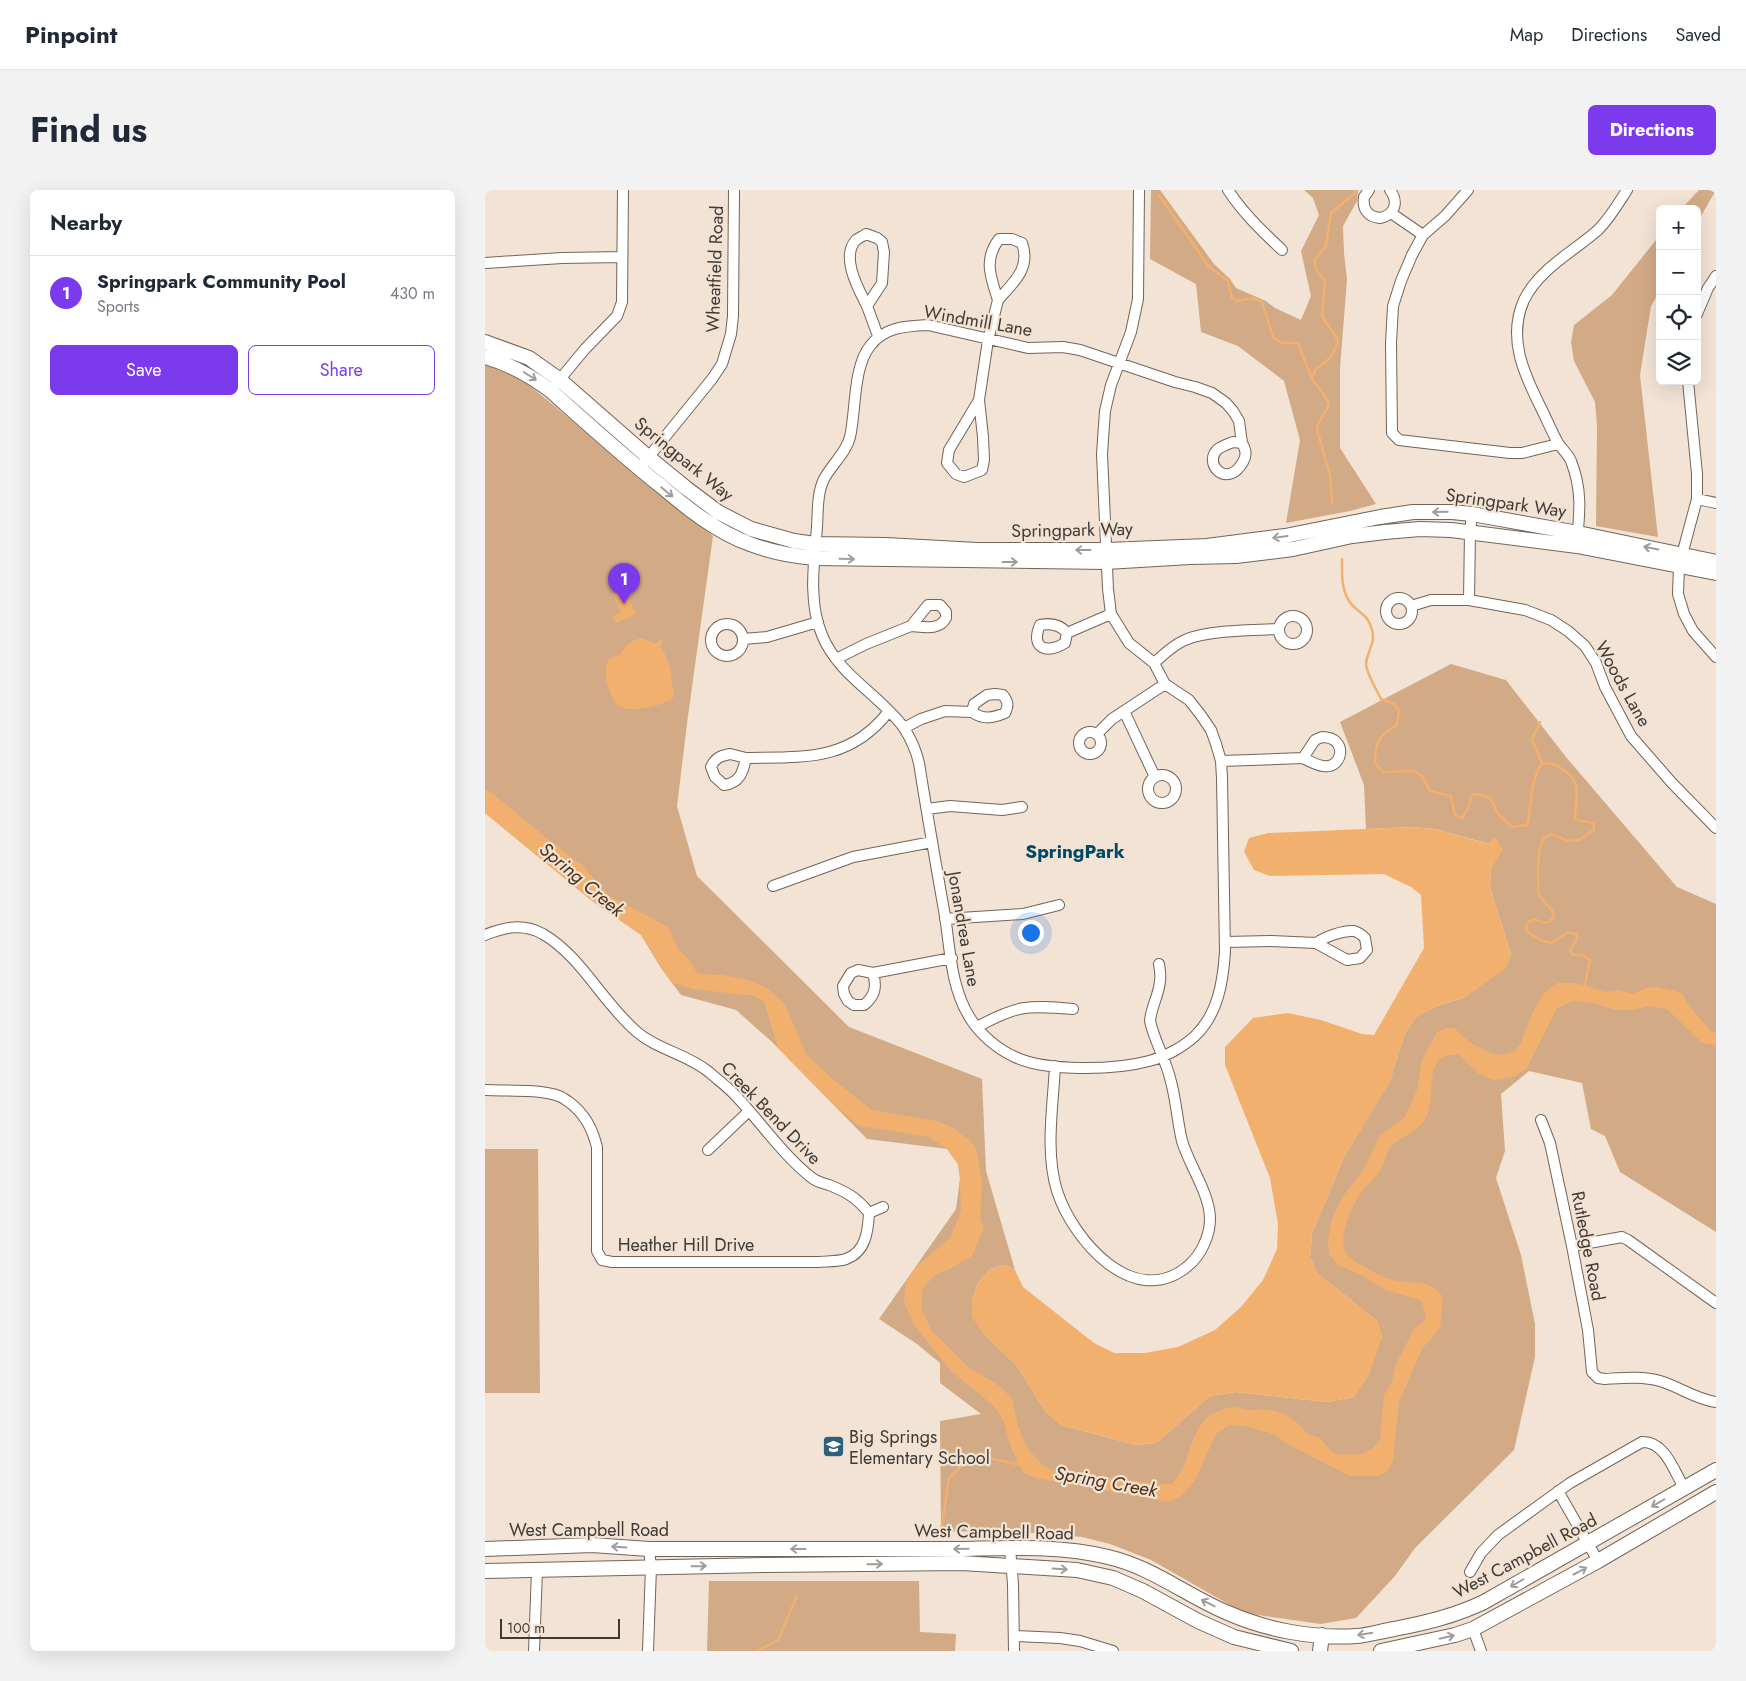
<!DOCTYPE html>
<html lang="en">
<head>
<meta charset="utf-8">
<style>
  :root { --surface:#fff; --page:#f2f2f3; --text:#1f2937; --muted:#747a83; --line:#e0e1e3; --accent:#7c3aed }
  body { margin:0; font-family:Jost,sans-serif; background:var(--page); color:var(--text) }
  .controls { position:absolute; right:15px; top:15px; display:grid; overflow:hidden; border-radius:8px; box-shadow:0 5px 20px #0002 }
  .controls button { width:45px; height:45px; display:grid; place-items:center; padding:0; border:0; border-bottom:1px solid var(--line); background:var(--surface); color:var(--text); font:25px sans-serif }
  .scale { position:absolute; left:15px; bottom:12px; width:120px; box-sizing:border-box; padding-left:5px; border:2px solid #403a34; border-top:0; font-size:14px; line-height:18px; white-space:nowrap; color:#403a34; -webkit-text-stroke:4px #f3e3d5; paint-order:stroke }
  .you { position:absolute; left:545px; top:742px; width:18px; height:18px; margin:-12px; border:4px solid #fff; border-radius:50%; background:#1a73e8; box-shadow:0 0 0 8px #1a73e833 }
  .badge { display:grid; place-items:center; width:32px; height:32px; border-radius:50%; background:var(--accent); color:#fff; font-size:16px; font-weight:700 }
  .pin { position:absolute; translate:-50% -41px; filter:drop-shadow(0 1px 2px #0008) }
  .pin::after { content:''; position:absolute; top:26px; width:18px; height:15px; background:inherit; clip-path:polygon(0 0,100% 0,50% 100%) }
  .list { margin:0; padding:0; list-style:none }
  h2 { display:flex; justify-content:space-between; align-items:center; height:65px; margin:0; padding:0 20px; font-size:21px }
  h2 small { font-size:16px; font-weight:400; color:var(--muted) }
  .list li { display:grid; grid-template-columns:32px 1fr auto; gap:15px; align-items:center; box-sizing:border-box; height:75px; padding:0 20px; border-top:1px solid var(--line) }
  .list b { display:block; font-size:19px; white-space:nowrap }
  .list p { margin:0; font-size:16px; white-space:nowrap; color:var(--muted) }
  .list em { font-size:16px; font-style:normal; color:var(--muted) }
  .actions { display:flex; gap:10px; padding:15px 20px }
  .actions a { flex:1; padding:11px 0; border:1px solid var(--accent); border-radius:8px; text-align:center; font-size:18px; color:var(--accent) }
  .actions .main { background:var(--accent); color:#fff }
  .icon { flex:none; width:28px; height:28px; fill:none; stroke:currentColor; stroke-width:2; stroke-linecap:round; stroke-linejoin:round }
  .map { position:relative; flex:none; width:1231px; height:1461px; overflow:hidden; border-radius:8px }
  header { display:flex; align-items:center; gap:30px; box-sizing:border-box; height:70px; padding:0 25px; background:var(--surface); border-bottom:1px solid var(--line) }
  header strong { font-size:24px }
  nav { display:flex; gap:28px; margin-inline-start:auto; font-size:18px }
  .intro { display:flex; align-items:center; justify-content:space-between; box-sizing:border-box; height:120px; padding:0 30px }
  h1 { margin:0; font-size:35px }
  .button { padding:12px 22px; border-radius:8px; background:var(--accent); color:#fff; font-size:18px; font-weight:700 }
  main { display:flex; gap:30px; padding:0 30px }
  aside { flex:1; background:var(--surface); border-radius:8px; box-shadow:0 5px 20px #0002 }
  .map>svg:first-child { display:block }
  .green { fill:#d2aa85 }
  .water { fill:#f2b06f }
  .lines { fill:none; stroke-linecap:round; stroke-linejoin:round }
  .stream { stroke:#f2b06f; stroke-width:2.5 }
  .river { stroke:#f2b06f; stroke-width:15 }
  .street-casing { stroke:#726458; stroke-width:12 }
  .secondary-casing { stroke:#726458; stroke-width:16 }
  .street { stroke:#fff; stroke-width:10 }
  .secondary { stroke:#fff; stroke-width:14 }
  .oneway { stroke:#a09c9a }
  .labels { text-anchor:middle; stroke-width:4.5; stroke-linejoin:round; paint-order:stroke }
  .street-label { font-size:18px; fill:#403a34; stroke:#f3e3d5 }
  .poi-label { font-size:18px; fill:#403a34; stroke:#f3e3d5; text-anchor:start }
  .neighbourhood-label { font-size:19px; font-weight:bold; fill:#004966; stroke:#f3e3d5 }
  .water-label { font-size:19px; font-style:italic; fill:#4d3216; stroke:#f3e3d5 }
</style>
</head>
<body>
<header>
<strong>Pinpoint</strong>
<nav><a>Map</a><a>Directions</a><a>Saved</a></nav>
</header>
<div class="intro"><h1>Find us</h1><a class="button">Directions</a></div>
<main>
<aside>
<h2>Nearby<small></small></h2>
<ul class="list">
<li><span class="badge">1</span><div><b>Springpark Community Pool</b><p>Sports</p></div><em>430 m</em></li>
</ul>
<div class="actions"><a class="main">Save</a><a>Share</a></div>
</aside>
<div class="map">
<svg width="1231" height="1461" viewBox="0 0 1231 1461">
  <rect width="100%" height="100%" fill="#f3e3d5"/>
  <!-- green -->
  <path class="green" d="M666,0h9l54,74 16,15 6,9 30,13 9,7 26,12 10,-24 -10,-45 18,-36 -6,-17 -9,-8h54l-1,11 -14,25 1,27 3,26 -7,90v79l36,56 -26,7 -64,12 14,-83 -16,-59 -46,-35 -37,-14 -5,-48 -46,-25z
    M1214,0h17l-19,33v-14h-16z
    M1175,45v56l-9,15 -11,69 18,162 -62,-11 1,-100 -2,-24 -21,-41 -3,-19 3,-17 38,-30z
    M0,173l20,8 24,14 184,151 -25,180 -11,90 20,70 152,151 133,52 4,92 29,99 -10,-5 -15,4 -12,14 -6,17 11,33 34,33 29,46 15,13 75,20 20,-2 54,-47 25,-4 92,10 27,-5 28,-60 -5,-16 -60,-48 -7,-16 2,-24 32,-76 46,-76 15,-48 11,-16 21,-11 26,-8 42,-30 6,-13 -21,-68 1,-19 11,-18 -7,-12 -6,6 -54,-15 -23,-2 -46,2 -2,-44 -24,-63 111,-58 55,16 60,77 111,130 39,17v328l-96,-60 -15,-36 -14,-7 -9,-46 -53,-12 -28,23 4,57 -9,27 25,77 14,69v33l-21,93 -99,98 -20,28 -39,42 -35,6 -77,-11 -93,-53 -41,-16 -28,-7 -44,-4 -97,-2 -1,-110 41,-7 -41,-31v-20l-23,-19 -38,-25 77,-110 4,-31 -2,-14 -11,-15 -80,-10 -95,-97 -36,-32 -55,-15 -20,-27 -20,-33 -50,-35 -106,-87z
    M0,959h53l2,244h-55z
    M224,1391h210l1,51 36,2 -1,17h-248z"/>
  <!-- water -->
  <path class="water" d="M144,397l3,7 -4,2 8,18 -20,9 -3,-7 8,-4 -8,-18z
    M178,448l-3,9 5,7 5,15 4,27c-4,6 -14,8 -20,10 -11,2 -25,6 -35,0 -10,-7 -20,-42 -7,-49 2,-1 5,-1 8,-2 3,-7 13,-18 23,-16 4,1 8,3 12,5z
    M0,599l6,3 54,45 38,29 25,29 60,32 10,22 10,10 10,15 24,1 27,5 19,9 17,15 21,50 24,23 33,26 9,7 64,11 14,5 19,14 7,8 6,34 -2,39 -7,19 -18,21 -22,16 -10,11 -2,20 11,23 36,36 29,17 15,14 6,28 9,22 15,16 9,6 108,14h13c22,-20 15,-64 50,-74 3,-1 7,-3 11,-3 7,0 12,4 22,3 24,-2 39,6 53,25l11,2 14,16 10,2 18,-1 11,-5 8,-9 4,-45 8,-13 4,-18 18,-35 10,-8 2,-4 -4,-15 -5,-3 -32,-9 -22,-14 -26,-12 -8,-10 -1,-14 4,-22 11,-22 20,-25 17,-36 25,-18 12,-27 5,-30 15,-28 10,-4h7l14,13 19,11 14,3 12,-3 7,-7 11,-29 12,-22 14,-11h18l30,9 13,-2 15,4 13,-6 12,-1 24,6 6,12 24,27 4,1v12l-14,-2 -35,-34 -17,-3 -18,4h-16l-22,-7 -20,-2 -17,7 -30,60 -14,9 -20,3 -15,-7 -19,-18c-38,-3 -22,38 -32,61 -7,15 -23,19 -35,29 -7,6 -7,20 -13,27 -4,7 -11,11 -15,17 -11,13 -27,48 -18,64 4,7 37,25 46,27 22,5 36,-3 51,17l-3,31 -18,21 -23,53 -6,58 -4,9 -9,7h-30l-61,-31 -15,-11 -29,-8 -16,-1 -13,9 -21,46 -13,15 -12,7 -134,-24 -13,-5 -13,-28 -7,-26 -9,-13 -43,-35 -37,-46 -10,-23 2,-21 9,-13 36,-31 10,-26 -1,-33 -2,-14 -11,-15 -18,-12 -70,-11 -29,-25 -52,-53 -14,-46 -9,-6 -62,-7 -22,-7 -30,-47 -50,-35 -106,-87z
    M927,637l23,2 53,15 7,-7 8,13 -12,18 -1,19 21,68 -5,13 -43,30 -26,8 -21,11 -11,16 -15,49 -46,75 -32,76 -2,24 7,16 60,48 5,15 -13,39 -15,22 -27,5 -92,-10 -25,4 -54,47 -20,2 -75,-20 -15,-13 -29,-46 -34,-33 -11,-16v-17l6,-17 12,-14 15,-4 10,5 8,17 71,56 20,10h31l33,-6 37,-17 26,-23 22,-27 14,-31 1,-25 -8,-46 -45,-113v-18l28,-29 35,-5 33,7 41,14 12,1 50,-87 -3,-53 -10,-8 -27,-13 -114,2 -16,-6 -10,-18 5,-14 19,-5z"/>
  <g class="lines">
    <!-- stream -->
    <path class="stream" d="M674,5l50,72 19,14 4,17 5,3 16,-3 9,4 11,35 8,6h17l14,36
      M847,313l-2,-28 -12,-42 -1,-7 12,-21c-3,-10 -11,-17 -17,-26l3,-9c14,-10 18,-13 23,-30l-16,-24 3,-36 -8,-9 -3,-11 12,-14 5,-33 24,-20 -1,-3
      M857,369c0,15 -1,29 7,42 8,12 19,12 23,29 4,13 -5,21 -6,34 0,8 11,27 15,35l13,5 5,7 -2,14c-18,10 -22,17 -22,38l8,9 30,-1 9,5 8,15 21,5 4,19 7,3 7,-11 3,-12 6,-1 12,4 9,17 13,12 15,-2c5,-19 3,-45 15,-62 10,0 15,2 23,8 18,12 10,30 10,48 6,4 13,1 19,5v6l-15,10 -13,1c-28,-21 -28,16 -28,34 1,6 -1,14 1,20 4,9 14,11 15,22l-5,5h-8l-6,-3 -7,3 -2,4 2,7 15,8 8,2c10,-4 16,-15 26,-8l-1,6 -6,9 2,4 12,2 6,4 -6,29
      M1055,532l-8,17 10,24
      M456,1341l8,-53 25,-23 48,10
      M272,1461l21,-11 19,-44"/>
    <!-- river -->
    <path class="river" d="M458,1074l23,-13 10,-24"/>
    <defs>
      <path id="street" d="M654,0l-1,109 -7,33 -20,53 -6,26 -3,43 6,135 3,25 18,29 25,20 11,21 24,16 11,14 11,16 5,14 5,17 1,17 3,174c-2,30 -7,62 -30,84 -12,11 -30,21 -46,25 -33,9 -102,11 -134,-4 -18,-8 -35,-23 -45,-39 -19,-30 -20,-69 -25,-102 -9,-51 -18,-102 -26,-153 -3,-13 -8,-24 -15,-35 -24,-33 -66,-53 -82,-93 -14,-33 -8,-73 -5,-108 1,-16 0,-34 7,-48 8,-15 22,-26 26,-42 6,-26 3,-70 20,-91 14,-19 36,-20 58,-21l100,23 35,-1 17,3 95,32 20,5 17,6 14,10 7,8 6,10 3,22
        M743,0c15,23 34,41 54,60
        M884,0l-5,7c-2,12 4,20 16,21 15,-3 19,-16 10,-28
        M983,0l-23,26 -22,19 -11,20 -11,26 -8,25 -2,37 1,90 7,7 111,13h12l36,-9
        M906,23l32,22
        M381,44l11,4 5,4 2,10 -2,31 -15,23c-8,-16 -27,-49 -11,-66 3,-2 7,-4 10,-6z
        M514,49h13l10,4c9,25 -8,39 -24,57 -7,-22 -15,-40 1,-61z
        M0,73l77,-5 60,-1
        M382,116l11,30
        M1212,124l11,-26 8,-12
        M1203,191l9,93v25l-18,67 -1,28 6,20 9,17 23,26
        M71,194l29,-35 32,-33 5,-14 1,-112
        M494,210l-30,50 -2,13 9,11 8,3 18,-7 2,-10 -1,-23 -4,-37 9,-60 10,-40
        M748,252l9,1c4,7 5,12 1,19 -16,28 -41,1 -25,-13 4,-3 10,-5 15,-7z
        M154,279l73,-90 10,-15 9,-30 2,-18 1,-126
        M1212,309l19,4
        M1092,350c3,-29 5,-51 -6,-79 -3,-7 -9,-12 -13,-18 -6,-11 -11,-23 -17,-35 -17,-34 -34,-70 -17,-108 15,-31 49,-48 74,-70 12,-12 20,-26 29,-40
        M901 421a13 13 0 1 1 26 0a13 13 0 1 1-26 0Z
        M984,410l1,-68 2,-18
        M926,416l20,-6h38l56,10 26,10 17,11 17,15 11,17 9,24 26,49 41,47 44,45
        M794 440a14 14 0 1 1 28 0a14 14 0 1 1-28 0Z
        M226 450a16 16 0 1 1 32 0a16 16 0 1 1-32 0Z
        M582,443c-7,-9 -17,-10 -27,-8 -10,24 7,29 25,18l2,-10 44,-19
        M258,449l24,-2 51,-15
        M351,469l30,-15 45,-18 17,-21h12l6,7v6c-7,13 -22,9 -35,8
        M669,473c9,-8 19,-18 31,-23 22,-10 69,-10 93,-11
        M510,504l8,1c5,7 6,10 2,18 -12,5 -22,7 -33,-1l2,-8 13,-9z
        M639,521l31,66
        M419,538l17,-9 24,-8 27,1
        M594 553a11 11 0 1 1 22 0a11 11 0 1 1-22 0Z
        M612,544l15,-15 53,-35
        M837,547c27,0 21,33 1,29 -7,-1 -14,-5 -20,-8l12,-18z
        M245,564l16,4c-3,14 -6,25 -22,27l-9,-8 -4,-10c4,-9 9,-11 19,-13z
        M261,568c57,-1 104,4 143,-47
        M736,571l82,-3
        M663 599a14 14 0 1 1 28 0a14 14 0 1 1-28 0Z
        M442,619l23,-3 52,4 20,-3
        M288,696l80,-29 79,-15
        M460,729l78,-5 36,-9
        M0,745c20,-8 38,-12 58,-1 39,23 59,68 94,98 21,18 50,22 72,40 9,8 20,16 28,25 25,27 46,58 75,81 5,4 11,5 17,7 18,7 28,13 40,28 -1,18 -3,39 -23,46 -8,3 -20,2 -28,3h-206l-10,-2 -5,-9v-104c-5,-19 -12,-33 -28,-45 -3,-2 -7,-5 -10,-6 -19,-7 -53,-5 -74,-6
        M740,752l46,-1 45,2c9,-6 27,-13 38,-12 4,1 8,4 11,7l2,12 -7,8 -13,2 -31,-17
        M388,783c4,14 2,23 -9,32h-10l-6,-4 -4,-7 -1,-8 8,-13 7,-3 15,3 79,-15
        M492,837c40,-22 51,-22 96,-18
        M570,876c-2,40 -10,86 2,125 16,49 77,120 131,75 13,-11 22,-30 22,-47 0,-25 -21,-54 -28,-78 -5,-21 -6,-43 -12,-63 -5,-20 -16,-38 -20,-57 1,-14 9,-26 10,-40 1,-5 0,-11 -1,-17
        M1056,930l9,23 22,103 16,84 4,42 6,6 7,1c18,-1 37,-3 55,2 20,6 35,18 56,21
        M223,960l41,-39
        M384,1023l14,-6
        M1087,1056l50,-9 6,3 88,63
        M1073,1301l40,70
        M525,1358l3,36 1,67
        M985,1382l11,-19 17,-18 47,-34 25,-18 72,-41c23,-1 32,29 42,46
        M988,1439l8,22
        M529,1446l46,2 20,3 33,10
        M49,1461l3,-81
        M163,1461l3,-84 -2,-18"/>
      <path id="secondary" d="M0,152l44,16 31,22 88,77 38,31 32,24 33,17 43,12 21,3 71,1 91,5h129l101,-4 78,-10 95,-19 33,-5h39l20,2 106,19 138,29
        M0,167c25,7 45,18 66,34 36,32 72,65 110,95 27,23 56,46 89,58 21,8 42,12 64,14l292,4 84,-5 46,-1 57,-7 59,-13 33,-4 35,-3 31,1 126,16 139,27
        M0,1359l107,-4 57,4h313c48,-1 99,-4 146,8 44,10 79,39 120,56 39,17 86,26 129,23 12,-1 25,-5 37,-7 31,-6 61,-13 90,-27l232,-132
        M0,1381l282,-6 194,-2 116,7 36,8 30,13 55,30 36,16 57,14
        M835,1461l2,-16
        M896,1461l74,-16 18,-6 125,-68 118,-69"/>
    </defs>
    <!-- street casing -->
    <use href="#street" class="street-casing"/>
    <!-- secondary casing -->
    <use href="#secondary" class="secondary-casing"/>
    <!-- street -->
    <use href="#street" class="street"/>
    <!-- secondary -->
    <use href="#secondary" class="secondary"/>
  </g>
  <!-- one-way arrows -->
  <defs><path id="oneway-shaft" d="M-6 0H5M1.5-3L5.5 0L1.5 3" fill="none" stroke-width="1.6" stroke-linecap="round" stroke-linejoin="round" transform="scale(1.25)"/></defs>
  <g class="oneway">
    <use href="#oneway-shaft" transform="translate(45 186) rotate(32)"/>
    <use href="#oneway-shaft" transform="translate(182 302) rotate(39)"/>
    <use href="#oneway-shaft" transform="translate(955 322) rotate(179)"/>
    <use href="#oneway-shaft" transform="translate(795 347) rotate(172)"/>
    <use href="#oneway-shaft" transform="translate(1166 358) rotate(-168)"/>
    <use href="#oneway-shaft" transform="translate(598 360) rotate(180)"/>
    <use href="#oneway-shaft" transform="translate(362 369) rotate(1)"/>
    <use href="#oneway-shaft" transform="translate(525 372)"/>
    <use href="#oneway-shaft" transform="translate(1173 1313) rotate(150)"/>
    <use href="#oneway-shaft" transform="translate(134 1357) rotate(-176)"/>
    <use href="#oneway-shaft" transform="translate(313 1359) rotate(180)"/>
    <use href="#oneway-shaft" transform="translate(476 1359) rotate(179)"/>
    <use href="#oneway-shaft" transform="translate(390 1374) rotate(-1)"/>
    <use href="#oneway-shaft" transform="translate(214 1376) rotate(-1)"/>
    <use href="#oneway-shaft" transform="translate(575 1379) rotate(4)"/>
    <use href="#oneway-shaft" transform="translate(1095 1381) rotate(-28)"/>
    <use href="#oneway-shaft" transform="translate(1032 1393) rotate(150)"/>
    <use href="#oneway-shaft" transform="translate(723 1413) rotate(-153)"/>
    <use href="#oneway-shaft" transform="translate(880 1444) rotate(170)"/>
    <use href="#oneway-shaft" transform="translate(962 1447) rotate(-13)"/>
  </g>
  <!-- icons -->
  <defs>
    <symbol id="school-square" viewBox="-11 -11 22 22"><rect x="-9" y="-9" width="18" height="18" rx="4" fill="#2c627d" stroke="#f3e3d5"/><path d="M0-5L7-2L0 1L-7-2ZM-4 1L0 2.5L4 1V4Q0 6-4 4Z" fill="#fff"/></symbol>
  </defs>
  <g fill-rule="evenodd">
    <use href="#school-square" x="336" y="1244" width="25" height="25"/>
  </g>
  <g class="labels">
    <!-- street labels -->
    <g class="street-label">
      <text transform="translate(230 79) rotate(-88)" y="6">Wheatfield Road</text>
      <text transform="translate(493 131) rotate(10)" y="6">Windmill Lane</text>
      <text transform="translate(199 269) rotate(39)" y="6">Springpark Way</text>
      <text transform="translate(1021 313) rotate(8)" y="6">Springpark Way</text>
      <text transform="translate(587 340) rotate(-1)" y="6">Springpark Way</text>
      <text transform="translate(1138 494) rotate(61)" y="6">Woods Lane</text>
      <text transform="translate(479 739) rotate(80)" y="6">Jonandrea Lane</text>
      <text transform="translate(286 923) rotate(46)" y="6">Creek Bend Drive</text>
      <text x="201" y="1061">Heather Hill Drive</text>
      <text transform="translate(1103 1056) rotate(79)" y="6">Rutledge Road</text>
      <text x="104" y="1346">West Campbell Road</text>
      <text transform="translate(509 1342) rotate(1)" y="6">West Campbell Road</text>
      <text transform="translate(1040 1366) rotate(-28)" y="6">West Campbell Road</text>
    </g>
    <!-- poi labels -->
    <g class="poi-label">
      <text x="364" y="1253">Big Springs<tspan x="364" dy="21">Elementary School</tspan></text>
    </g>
    <!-- neighbourhood labels -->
    <g class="neighbourhood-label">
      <text x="590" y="668">SpringPark</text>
    </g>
    <!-- water labels -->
    <g class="water-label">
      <text transform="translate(97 689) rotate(40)" y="7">Spring Creek</text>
      <text transform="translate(621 1291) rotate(10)" y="7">Spring Creek</text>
    </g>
  </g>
</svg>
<div class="controls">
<button>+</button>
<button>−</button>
<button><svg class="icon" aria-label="locate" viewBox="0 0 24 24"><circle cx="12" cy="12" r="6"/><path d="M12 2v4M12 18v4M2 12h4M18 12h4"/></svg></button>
<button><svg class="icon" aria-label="layers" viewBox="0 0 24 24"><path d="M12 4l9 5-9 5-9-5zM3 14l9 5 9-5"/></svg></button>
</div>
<div class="scale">100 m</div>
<div class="you"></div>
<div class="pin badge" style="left:139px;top:414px">1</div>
</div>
</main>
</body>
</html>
